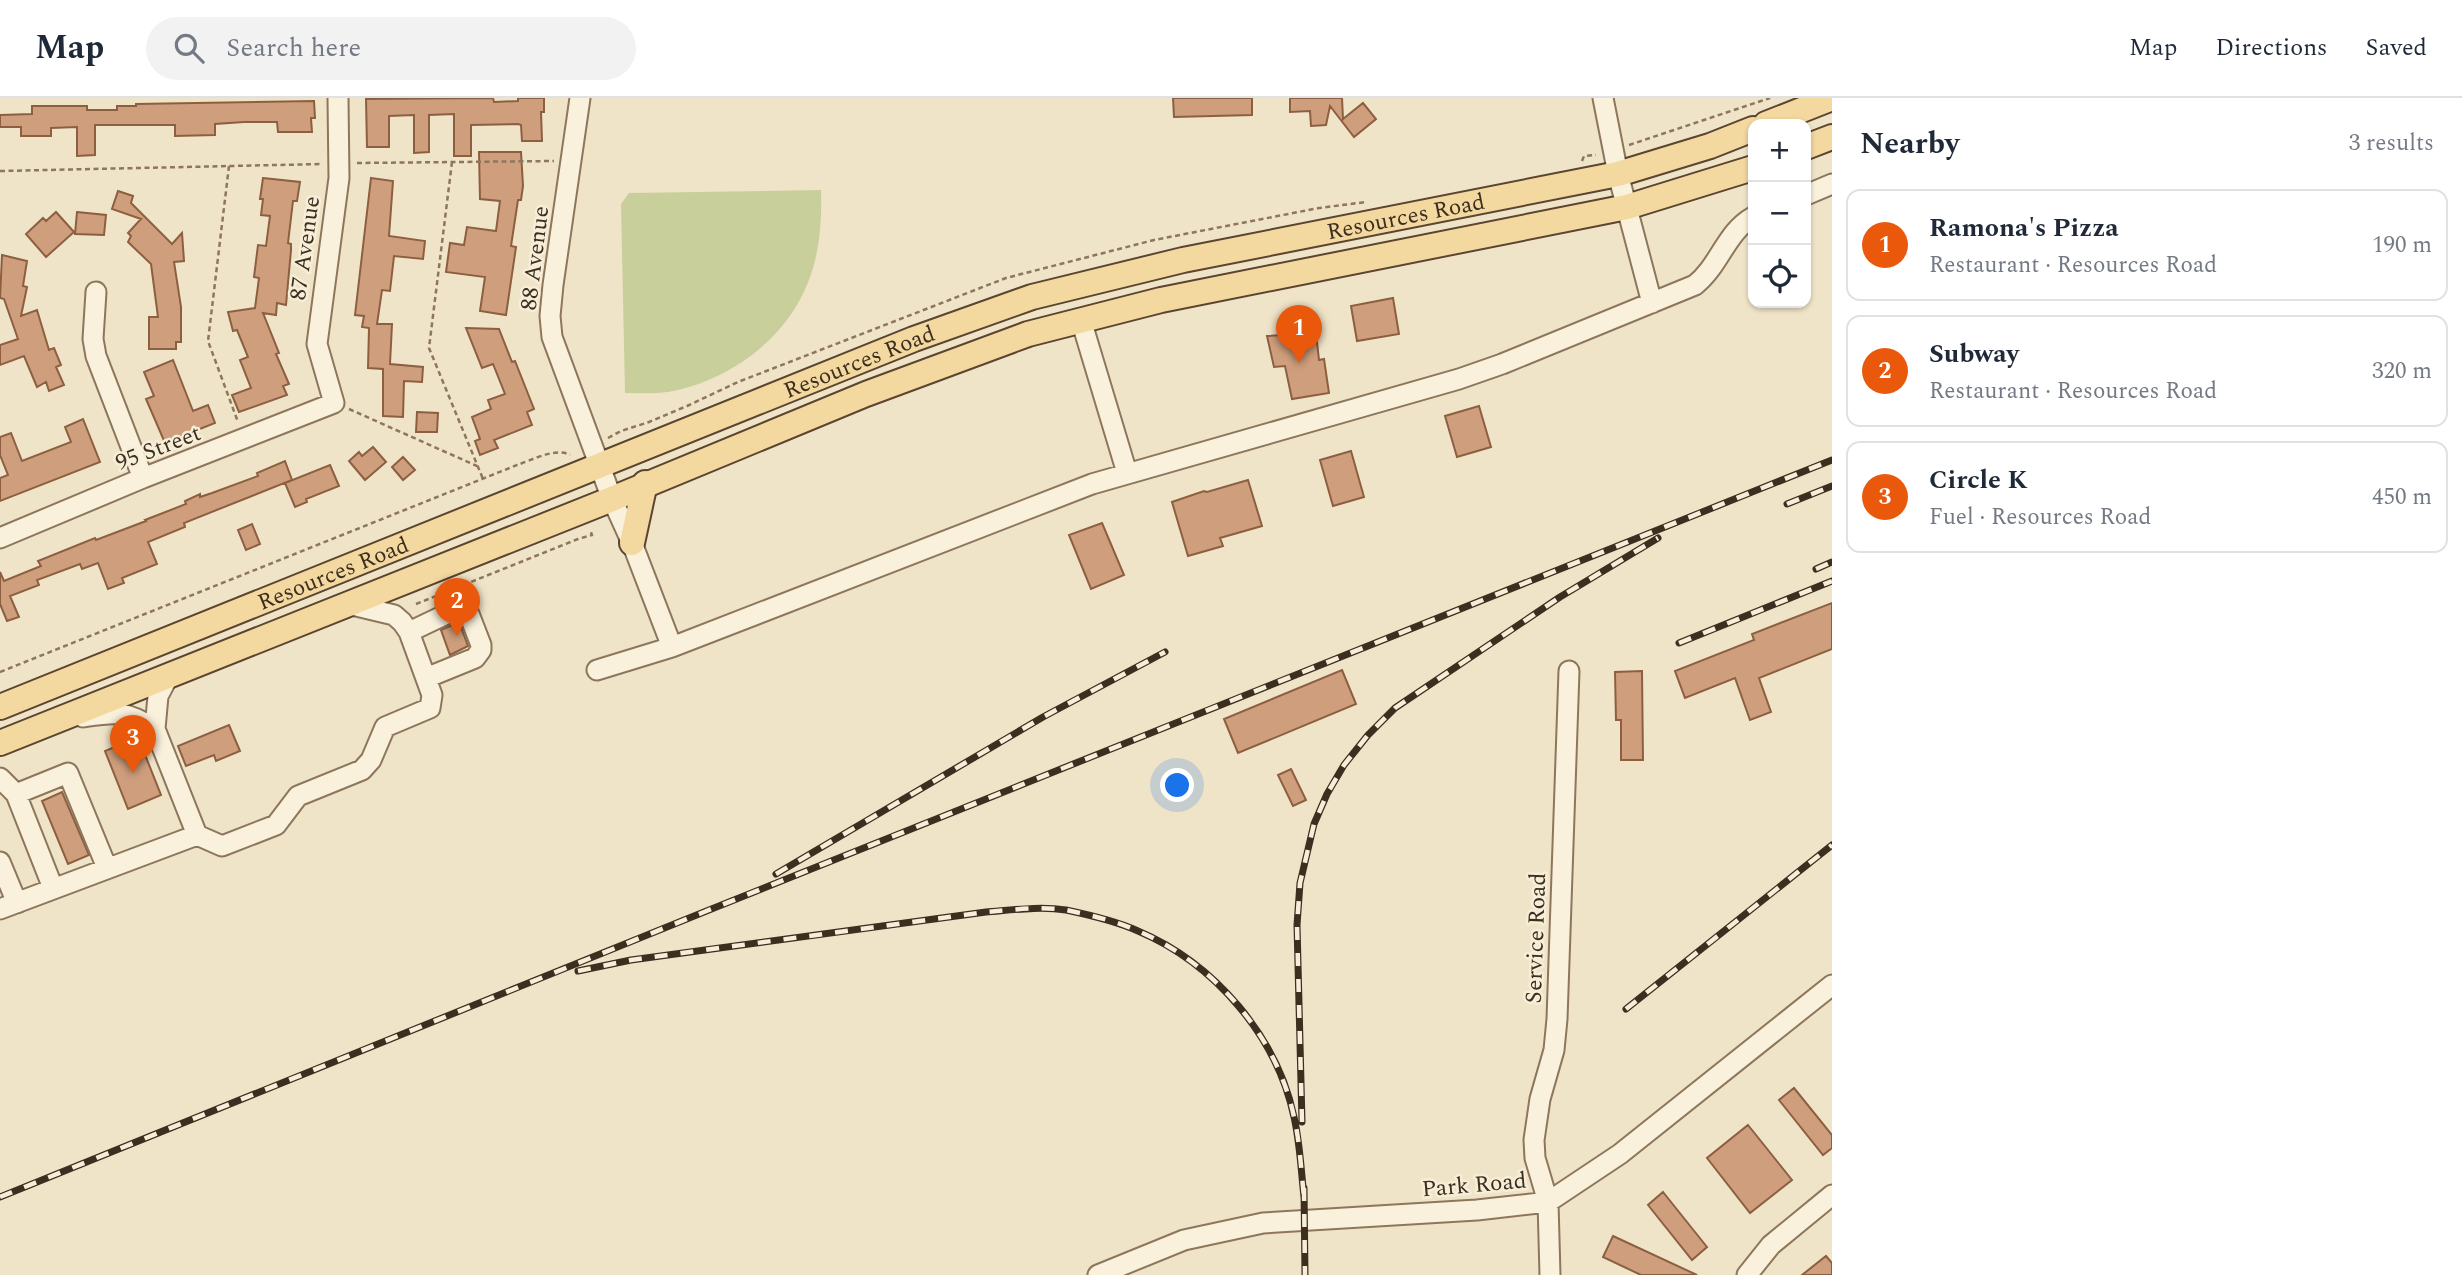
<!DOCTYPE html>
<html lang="en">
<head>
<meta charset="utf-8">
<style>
  :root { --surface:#fff; --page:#f2f2f3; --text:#1f2937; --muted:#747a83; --line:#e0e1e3; --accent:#ea580c }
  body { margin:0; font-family:Spectral,serif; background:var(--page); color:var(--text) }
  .controls { position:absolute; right:21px; top:21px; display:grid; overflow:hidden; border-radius:14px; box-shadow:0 2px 5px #0004 }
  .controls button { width:63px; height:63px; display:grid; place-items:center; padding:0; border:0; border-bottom:2px solid var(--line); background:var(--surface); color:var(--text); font:35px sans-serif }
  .you { position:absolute; left:1178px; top:688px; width:24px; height:24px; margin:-18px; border:5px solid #fff; border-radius:50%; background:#1a73e8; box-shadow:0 0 0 10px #1a73e833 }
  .badge { display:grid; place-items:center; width:46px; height:46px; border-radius:50%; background:var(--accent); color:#fff; font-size:23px; font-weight:700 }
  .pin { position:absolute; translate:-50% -58px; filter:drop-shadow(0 2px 4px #0008) }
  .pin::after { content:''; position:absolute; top:37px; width:24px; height:21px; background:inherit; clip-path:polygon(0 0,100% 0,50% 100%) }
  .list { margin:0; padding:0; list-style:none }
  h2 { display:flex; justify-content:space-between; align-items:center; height:91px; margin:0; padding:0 28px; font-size:30px }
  h2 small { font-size:23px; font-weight:400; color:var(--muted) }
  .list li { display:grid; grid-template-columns:46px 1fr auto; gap:21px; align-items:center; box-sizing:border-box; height:112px; margin:0 14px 14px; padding:0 14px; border:2px solid var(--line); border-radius:14px }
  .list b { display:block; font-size:26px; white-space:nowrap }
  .list p { margin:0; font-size:23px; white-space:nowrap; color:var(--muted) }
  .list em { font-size:23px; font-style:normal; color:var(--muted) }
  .icon { flex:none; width:38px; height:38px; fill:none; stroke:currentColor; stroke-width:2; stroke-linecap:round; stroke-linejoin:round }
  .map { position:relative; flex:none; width:1832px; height:1177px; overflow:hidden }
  header { display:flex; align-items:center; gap:42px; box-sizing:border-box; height:98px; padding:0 35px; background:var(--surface); border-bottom:2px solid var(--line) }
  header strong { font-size:33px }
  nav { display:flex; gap:38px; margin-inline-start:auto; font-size:24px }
  .search { width:490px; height:63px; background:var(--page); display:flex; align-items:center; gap:18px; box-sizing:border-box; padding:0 24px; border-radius:38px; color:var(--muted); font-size:26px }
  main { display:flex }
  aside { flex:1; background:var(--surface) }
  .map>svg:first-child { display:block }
  .green { fill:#c9cf9b }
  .building { fill:#cf9f7d; stroke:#8d5f41; stroke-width:2 }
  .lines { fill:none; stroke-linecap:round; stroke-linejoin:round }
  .minor-casing { stroke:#8d765c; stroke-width:23 }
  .major-casing { stroke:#5b4430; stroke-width:28 }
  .path { stroke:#8d765c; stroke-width:2.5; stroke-dasharray:5 3.5; stroke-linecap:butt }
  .minor { stroke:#faf1dc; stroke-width:19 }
  .major { stroke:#f3d9a0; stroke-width:24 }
  .rail-casing { stroke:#3d2e20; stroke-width:7 }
  .rail { stroke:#f7eed8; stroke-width:4.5; stroke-dasharray:13; stroke-linecap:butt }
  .labels { text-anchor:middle; stroke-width:5; stroke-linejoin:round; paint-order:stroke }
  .street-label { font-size:23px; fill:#3d2e20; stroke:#f7eed8 }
</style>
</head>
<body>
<header>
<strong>Map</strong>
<div class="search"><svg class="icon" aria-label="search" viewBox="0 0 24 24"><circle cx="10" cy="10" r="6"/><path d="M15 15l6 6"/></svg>Search here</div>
<nav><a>Map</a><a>Directions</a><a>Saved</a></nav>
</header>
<main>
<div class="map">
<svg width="1832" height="1177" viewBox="0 0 1832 1177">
  <rect width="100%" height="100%" fill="#f0e4c8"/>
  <!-- green -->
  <path class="green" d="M821,92c1,30 -1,61 -12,90 -22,59 -80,101 -141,112 -14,2 -29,1 -43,1l-4,-189 8,-11z"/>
  <!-- building -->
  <path class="building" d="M493,0l1,4 24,-1v-3h26v14h-3l1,29h-20l-1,-16 -3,-1 -47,1v31h-17v-42l-25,1v37l-15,1v-38l-25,1v31h-22l-1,-48z
    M1173,0h79v17l-78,2z
    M1290,0h52l1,21 20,-16 13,16 -22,18 -24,-31 -4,19 -15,1 -1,-15 -20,1z
    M314,3l1,17h-4l1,14h-34l-1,-10h-33l-29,2v11l-40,1v-11h-80v30l-18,1v-29l-26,1v8h-30v-9h-21v-12l32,-1v-8h55v4h30v-4h19v-2z
    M479,54h42l2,34 -2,14h-3l-7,46 5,1 -10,68 -26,-4 5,-34 -39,-5 4,-29 14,2 3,-18 29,4 4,-30 -20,-2z
    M263,80l37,4 -3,19h-4l-5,42 3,1v6l-5,55 -9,-2 -1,12 -13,-2 16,40 -3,1 13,30 -6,2 4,9 -48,17 -7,-17 19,-7 -11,-28 8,-3 -11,-27 -4,1 -5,-19 27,-4 4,-30 -5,-1 4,-32 8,1 4,-30 -9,-1 2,-16h-3z
    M371,80l22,3 -4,55 36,5 -2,18 -29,-3 -4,35 -8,-1 -5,34h15l-2,40 33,3 -1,15 -18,-1 -1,36 -20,-1v-47l-15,-1 1,-40 -7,-1 2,-11 -9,-1z
    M118,93l15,5 -2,7 41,41 10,-11 2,28 -10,1 7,45v35h-5v7h-27v-32h9l-7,-53 -23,-22 3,-6 -3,-3 13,-14 -29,-10z
    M56,114l18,20 -28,25 -20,-23 17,-16 3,3z
    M77,114l29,3 -2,20 -29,-1z
    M2,157l25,6 -4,25 4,1 -6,29 16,-6 12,40 5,-2 7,17 -5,2 8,18 -15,6 -3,-9 -9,5 -13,-31 -24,9v-20l18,-6 -14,-40 -4,-1z
    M1393,200l6,36 -42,7 -6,-35z
    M466,230l33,1 13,33 3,-1 19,48 -7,3 5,13 -38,15 4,8 -18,7 -5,-14 5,-2 -8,-22 19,-8 -3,-9 17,-6 -12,-30 -11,4z
    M1316,235l3,27 5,-1 5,34 -37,6 -7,-33 -11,1 -7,-31z
    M173,262l20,51 15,-6 7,18 -50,20 -19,-44 8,-3 -10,-24z
    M1479,308l12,41 -34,10 -12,-41z
    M417,314l21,1 -1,19h-21z
    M83,321l17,43 -100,39v-23l8,-3 -8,-20v-18l11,-4 11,28 49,-19 -6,-15z
    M373,349l13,15 -21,18 -16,-19 10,-9 3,4z
    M1351,353l13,46 -31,9 -13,-46z
    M403,359l12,13 -12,10 -11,-13z
    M285,363l7,19 -108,43 1,4 -37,15 9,22 -35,14 2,5 -16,6 -10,-26 -16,6 -2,-5 -43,16 2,5 -29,11 9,21 -12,4 -7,-17v-32l4,9 37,-15 -3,-5 57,-23 1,2 50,-19 -1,-1 41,-16 -1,-3 15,-7v3l12,-4 46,-17 -1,-3z
    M330,367l9,21 -33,13 1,3 -12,5 -10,-24z
    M1248,382l14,46 -42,12 3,8 -35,10 -16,-54 32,-11 3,1z
    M1102,425l22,52 -33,14 -22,-54z
    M252,426l8,20 -14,6 -8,-20z
    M1832,505v46l-73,29 12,34 -21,8 -15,-42 -50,20 -10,-27 79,-31 -2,-6z
    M459,524l9,24 -18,9 -9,-25z
    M1342,572l14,34 -118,49 -14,-34z
    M1642,573l1,89h-22v-40h-5l-1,-48z
    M229,627l11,26 -24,10 -2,-6 -28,11 -8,-20z
    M138,639l23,58 -33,14 -23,-58z
    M1291,671l15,31 -13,6 -15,-31z
    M62,694l27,63 -21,9 -26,-63z
    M1794,990l38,47v13l-9,7 -44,-55z
    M1748,1027l44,55 -42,33 -43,-55z
    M1663,1094l44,55 -15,13 -44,-55z
    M1613,1138l84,39h-56l-38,-18z
    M1826,1158l6,7v12h-30z"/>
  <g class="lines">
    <defs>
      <path id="minor" d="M580,0l-27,187 -3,31 2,21 60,162 20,44 40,104
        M1603,0l15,76 34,129
        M1806,97l26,-11
        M96,194l-3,47 3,17 47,122
        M1081,222l46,153
        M0,440l143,-60 191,-75 -17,-59 22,-166 -1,-80
        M409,534l46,-22h9l5,4 12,31v5l-6,8 -49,20
        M597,572l75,-23 420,-163 367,-105 43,-15 193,-79c25,-20 31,-53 58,-68
        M83,619c33,-5 43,-7 72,12
        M0,680l16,16 37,94
        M16,696l52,-21 39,95
        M197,737l25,11 54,-21 22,-29 64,-26 9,-10 14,-33 45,-19 2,-13 -23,-63 -7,-10 -8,-7 -46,-11
        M0,764l17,41
        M0,811l197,-74 -42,-106 3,-33 11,-21
        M1098,1177l86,-35 79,-17 214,-13 71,-8 72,-48 212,-169
        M1550,1177l-2,-73 -13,-44 -1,-18 6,-41 14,-49 3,-31 12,-348
        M1747,1177l24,-30 61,-50"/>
      <g id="major">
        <path d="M1766,26l66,-26"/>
        <path d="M1806,49l26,-10"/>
        <path d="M632,445l13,-60"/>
        <path id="s1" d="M0,609l914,-368 118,-42 151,-37 435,-86 92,-28 43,-17"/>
        <path d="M0,645l612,-244 254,-105 162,-60 133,-34 466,-93 126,-39"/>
      </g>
    </defs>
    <!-- minor casing -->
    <use href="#minor" class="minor-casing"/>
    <!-- major casing -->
    <use href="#major" class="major-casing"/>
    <!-- path -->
    <path class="path" d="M1629,47l141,-47
      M1582,63l2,-5 12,-1
      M452,64l-23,186 54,131
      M357,65l197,-2
      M229,68l-21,175 30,81
      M0,73l323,-7
      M349,311l128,57
      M608,340l13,-7 28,-9 38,-16 51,-24 268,-104 148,-38 165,-32 47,-6
      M416,506l162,-65 14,-4 -2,-5
      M0,574l517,-207c15,-5 39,-18 53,-10"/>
    <!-- minor -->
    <use href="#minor" class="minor"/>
    <!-- major -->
    <use href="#major" class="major"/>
    <defs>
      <path id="rail" d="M1787,406l45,-18
        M1816,471l16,-7
        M1679,545l153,-62
        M776,776l267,-157 122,-65
        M578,873l53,-11 355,-48c26,-2 54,-6 80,-2 24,5 50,11 72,21 76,32 139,105 156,186 6,26 7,53 10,80
        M1626,911l206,-164
        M1302,1024l-5,-197 3,-42 14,-59 13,-30 17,-29 24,-30 27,-27 165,-111 98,-59
        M1304,1090l1,87
        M0,1099l704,-285 1128,-452"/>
    </defs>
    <!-- rail casing -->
    <use href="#rail" class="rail-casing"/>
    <!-- rail -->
    <use href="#rail" class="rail"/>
  </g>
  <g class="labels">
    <!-- street labels -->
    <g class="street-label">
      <text dy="8" stroke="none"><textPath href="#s1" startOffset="1493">Resources Road</textPath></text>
      <text transform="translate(304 150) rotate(-82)" y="8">87 Avenue</text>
      <text transform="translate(534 160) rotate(-83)" y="8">88 Avenue</text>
      <text dy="8" stroke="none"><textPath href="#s1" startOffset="926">Resources Road</textPath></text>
      <text transform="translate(158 349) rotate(-21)" y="8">95 Street</text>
      <text dy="8" stroke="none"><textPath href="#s1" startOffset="359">Resources Road</textPath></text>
      <text transform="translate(1535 840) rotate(-88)" y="8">Service Road</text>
      <text transform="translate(1474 1086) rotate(-5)" y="8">Park Road</text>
    </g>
  </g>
</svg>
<div class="controls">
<button>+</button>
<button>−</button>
<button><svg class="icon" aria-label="locate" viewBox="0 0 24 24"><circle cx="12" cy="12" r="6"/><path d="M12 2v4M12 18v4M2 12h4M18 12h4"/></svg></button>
</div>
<div class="you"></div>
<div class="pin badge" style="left:1299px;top:265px">1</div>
<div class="pin badge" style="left:457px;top:538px">2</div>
<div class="pin badge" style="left:133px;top:675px">3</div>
</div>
<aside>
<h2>Nearby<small>3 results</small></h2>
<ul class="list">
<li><span class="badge">1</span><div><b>Ramona's Pizza</b><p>Restaurant · Resources Road</p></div><em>190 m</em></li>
<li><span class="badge">2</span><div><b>Subway</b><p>Restaurant · Resources Road</p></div><em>320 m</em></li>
<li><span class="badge">3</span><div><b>Circle K</b><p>Fuel · Resources Road</p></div><em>450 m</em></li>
</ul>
</aside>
</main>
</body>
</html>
